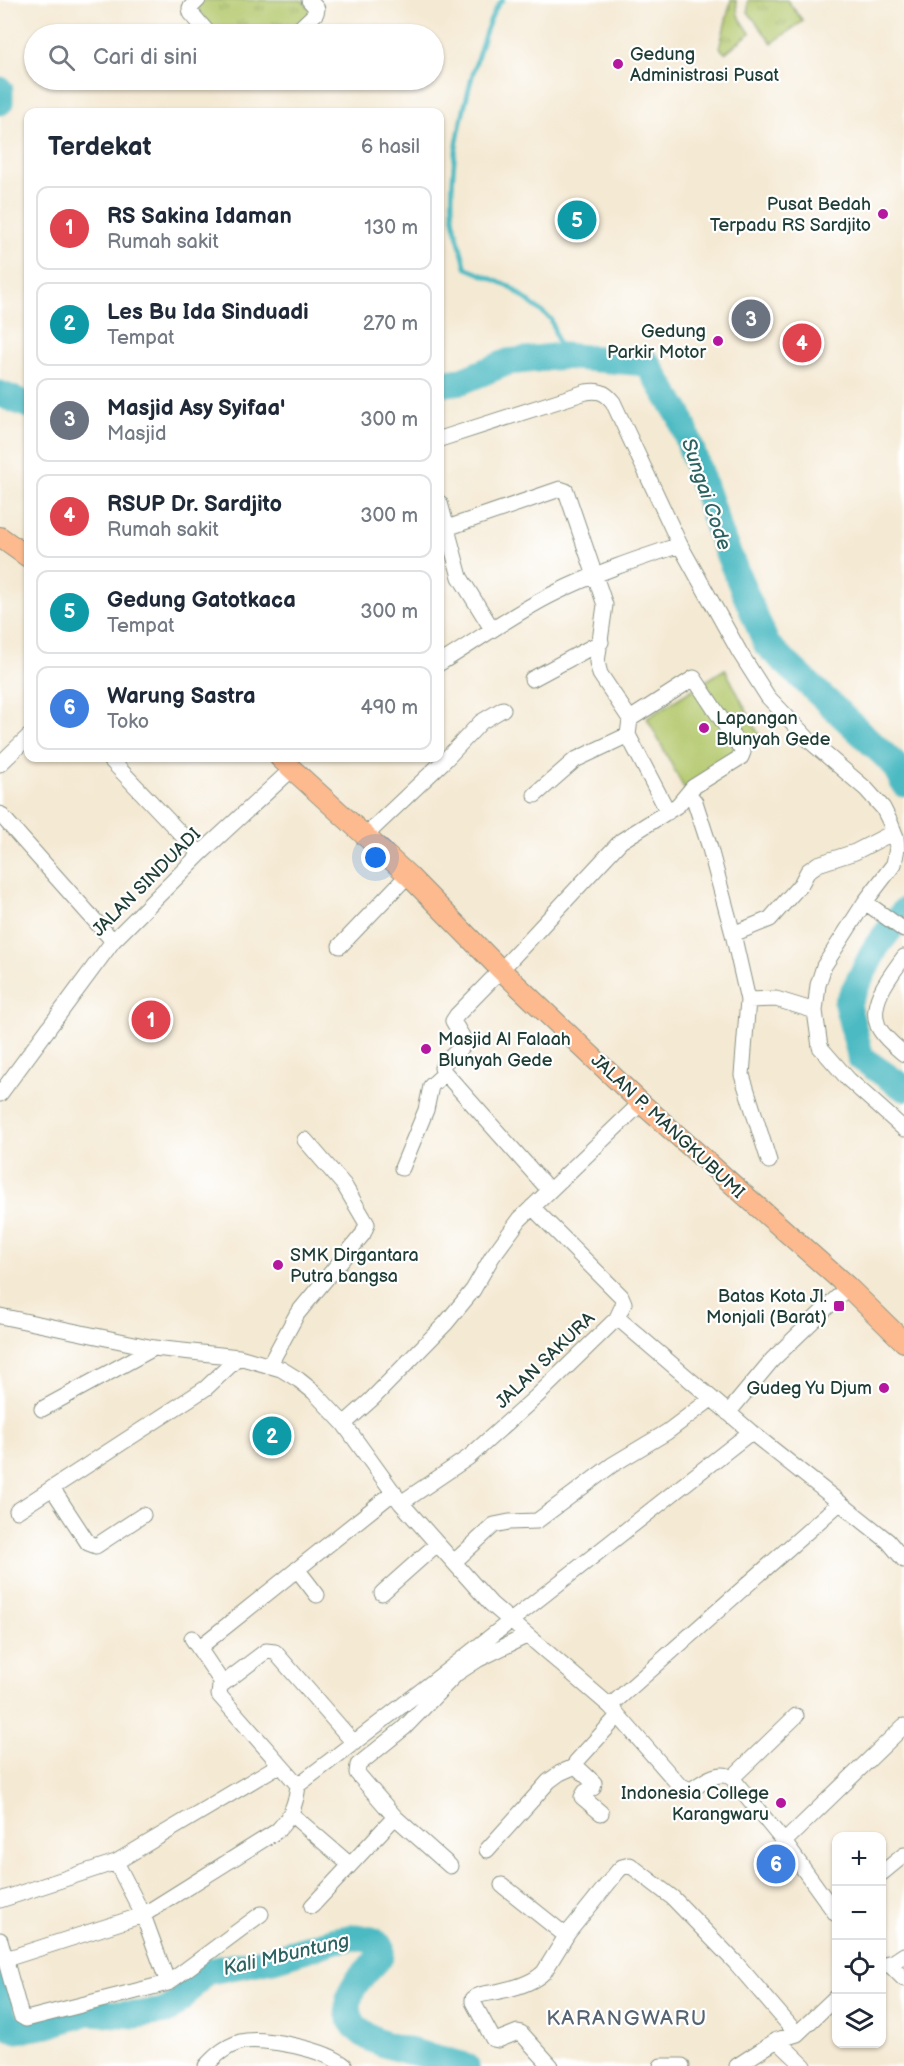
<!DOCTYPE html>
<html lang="id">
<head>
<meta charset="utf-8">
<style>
  :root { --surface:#fff; --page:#f2f2f3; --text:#1f2937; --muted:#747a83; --line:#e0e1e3; --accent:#b5179e }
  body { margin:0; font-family:"Balsamiq Sans",sans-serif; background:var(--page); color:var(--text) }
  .controls { position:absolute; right:18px; bottom:18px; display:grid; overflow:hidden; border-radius:12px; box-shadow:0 2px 4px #0004 }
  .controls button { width:54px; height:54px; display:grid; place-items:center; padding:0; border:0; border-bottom:2px solid var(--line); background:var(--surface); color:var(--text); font:30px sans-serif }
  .you { position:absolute; left:376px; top:858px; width:21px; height:21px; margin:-15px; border:4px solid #fff; border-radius:50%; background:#1a73e8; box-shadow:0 0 0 9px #1a73e833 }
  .badge { display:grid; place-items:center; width:39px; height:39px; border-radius:50%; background:var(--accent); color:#fff; font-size:20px; font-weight:700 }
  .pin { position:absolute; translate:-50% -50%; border:3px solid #fff; box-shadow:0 2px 6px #0006 }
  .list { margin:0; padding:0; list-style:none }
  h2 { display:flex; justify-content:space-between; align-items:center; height:78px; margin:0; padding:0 24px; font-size:26px }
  h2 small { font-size:20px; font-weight:400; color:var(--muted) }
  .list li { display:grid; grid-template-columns:39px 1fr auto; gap:18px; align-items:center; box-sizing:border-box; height:84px; margin:0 12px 12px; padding:0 12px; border:2px solid var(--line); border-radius:12px }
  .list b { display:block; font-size:22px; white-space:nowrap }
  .list p { margin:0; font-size:20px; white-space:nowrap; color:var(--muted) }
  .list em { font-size:20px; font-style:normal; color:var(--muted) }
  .icon { flex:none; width:33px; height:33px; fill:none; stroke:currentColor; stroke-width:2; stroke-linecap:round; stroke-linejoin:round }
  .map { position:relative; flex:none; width:904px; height:2066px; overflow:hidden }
  .search { position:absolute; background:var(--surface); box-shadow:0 2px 4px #0004; left:24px; top:24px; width:420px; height:66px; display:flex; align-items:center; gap:15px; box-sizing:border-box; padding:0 21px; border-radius:33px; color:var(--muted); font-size:22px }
  .panel { position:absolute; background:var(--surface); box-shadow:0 2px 4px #0004; left:24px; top:108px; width:420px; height:654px; border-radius:12px }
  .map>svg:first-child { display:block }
  .park { fill:url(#park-tufts); stroke:#698250; stroke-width:1.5 }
  .garden { fill:#b3c86c; stroke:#698250; stroke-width:1.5 }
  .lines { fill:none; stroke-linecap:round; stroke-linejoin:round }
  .stream { stroke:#4cbac2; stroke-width:4.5 }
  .river { stroke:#4cbac2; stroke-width:27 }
  .minor-casing { stroke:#8a9384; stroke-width:17 }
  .major-casing { stroke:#8a9384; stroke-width:22 }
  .minor { stroke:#fff; stroke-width:15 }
  .major { stroke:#fcba8e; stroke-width:20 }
  .poi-dot { fill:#b5179e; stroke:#fff; stroke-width:2 }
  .labels { text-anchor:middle; stroke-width:4.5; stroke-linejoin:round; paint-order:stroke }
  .poi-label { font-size:18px; fill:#1f3d34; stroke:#fff; text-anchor:end }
  .street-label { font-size:18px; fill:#1f3d34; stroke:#fff }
  .water-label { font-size:20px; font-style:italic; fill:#2c625f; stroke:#fff }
  .quarter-label { font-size:21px; letter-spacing:1.5px; fill:#576573; stroke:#fff }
</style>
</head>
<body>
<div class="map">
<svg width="904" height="2066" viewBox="0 0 904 2066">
  <defs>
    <pattern id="park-tufts" width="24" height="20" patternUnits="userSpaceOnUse" patternTransform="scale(1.5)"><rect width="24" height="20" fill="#b3c86c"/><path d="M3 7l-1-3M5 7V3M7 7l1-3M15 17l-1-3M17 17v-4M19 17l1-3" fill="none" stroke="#91a45a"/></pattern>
  </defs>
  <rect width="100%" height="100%" fill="#fff"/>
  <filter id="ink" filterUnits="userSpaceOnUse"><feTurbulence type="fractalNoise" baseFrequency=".0167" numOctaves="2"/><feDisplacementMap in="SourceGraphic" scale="12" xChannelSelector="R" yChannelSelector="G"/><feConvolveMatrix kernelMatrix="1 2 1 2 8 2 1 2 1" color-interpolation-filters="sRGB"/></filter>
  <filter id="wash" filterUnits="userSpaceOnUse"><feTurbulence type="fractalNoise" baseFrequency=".008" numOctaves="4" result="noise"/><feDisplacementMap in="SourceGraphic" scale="24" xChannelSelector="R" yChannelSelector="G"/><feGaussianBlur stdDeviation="1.35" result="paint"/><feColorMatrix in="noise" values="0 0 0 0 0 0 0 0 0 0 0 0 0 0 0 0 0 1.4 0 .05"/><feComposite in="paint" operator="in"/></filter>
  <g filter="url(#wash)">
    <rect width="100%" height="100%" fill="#f4e9d3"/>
    <!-- park -->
    <path class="park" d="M205,0h97l11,12 -27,22h-69l-21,-27z
      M731,0h5l2,15 12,18 -25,20 -4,-4 -1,-4z
      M748,0h39l16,21 -31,22 -24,-31z"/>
    <!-- garden -->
    <path class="garden" d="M725,669l36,70 -76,51 -38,-72z"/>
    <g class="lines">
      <!-- stream -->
      <path class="stream" d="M503,0c-18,11 -43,123 -47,149 -3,15 -5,50 -3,65 2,18 9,36 13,54l43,18 42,33 11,37"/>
      <!-- river -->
      <path class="river" d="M0,90v12
        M440,384l22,-3 46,-19 54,-6 85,7 33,53 42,123 45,106 127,119 10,20
        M0,394l28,11
        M904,911l-28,36 -29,57 14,54 43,30
        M0,1981l1,31 9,15 8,3 30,-5 41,-13 46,3 32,-4 12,-10 26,-29 68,-13 63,-19 20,-3 16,3 9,7v8c-10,15 -28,24 -32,44 -8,38 41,48 68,54 16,4 33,9 49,13"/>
    </g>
  </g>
  <g filter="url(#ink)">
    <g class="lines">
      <defs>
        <path id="minor" d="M198,0l-8,8 1,5 18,21
          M294,34l22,-21 1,-4 -8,-9
          M440,439l146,-47c13,-2 19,0 27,10l67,143 60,108 28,44 43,45 55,47 17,19 7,14 6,15 1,11 -3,16 -29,38 -41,64 -6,19 -3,26 5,36 28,32 56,50
          M440,503l20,74 32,52
          M440,532l7,-4 113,-39 6,2 39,114 -8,57 3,12 30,45 -2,16 40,77
          M440,663c38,-23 74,-50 115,-70 40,-20 82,-34 125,-48
          M532,679l69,-37
          M630,719l64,-41 49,74 -2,5 -48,30 -5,6
          M109,758l91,96
          M0,764l28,-27
          M535,795l40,-35 53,-25
          M0,814l113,127
          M366,835l80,-76 35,-37 22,-13
          M865,902l39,28
          M733,934l37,-15 31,-35 7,-13 10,-7 37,-12 39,-20
          M340,946l68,-71
          M904,957c-13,18 -36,45 -26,69 5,11 17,20 26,28
          M748,1000l28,-1 39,12
          M445,1073l104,117
          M0,1094l113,-153 87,-87 92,-85
          M402,1168l24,-58 5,-24 14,-13 -3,-5 2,-5 22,-20 -13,-22 4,-6 44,-45 120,-129 57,-36 10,-12 7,9 14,43 24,89 15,66 -6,75 27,86
          M532,1207l89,89 3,7 -8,17
          M0,1316l154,32 85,9 42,12 18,11 15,12 30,32 57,79 90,101 119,102 69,79 12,5c12,-8 28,-21 41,-12l52,64 52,72
          M269,1366l28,-52 66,-80 4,-10 -23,-39 -39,-45
          M42,1409l112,-61
          M728,1413l44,-53 76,-73
          M344,1424l28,-25 74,-76 27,-33 19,-33 28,-38 121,-116
          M52,1488l36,55 8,3 47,-31
          M401,1503l68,-46 68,-61 75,-73 4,-3h4l131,112 137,109 16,19
          M17,1511l189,-123 33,-31
          M454,1562l40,-37 15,-3 28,-1 75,-56 55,-33 44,-33
          M297,1569l20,26
          M382,1593l55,-49
          M192,1638l31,46
          M200,1647l194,-155
          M610,1706l224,-198
          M354,1743l-79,-91 -9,-1 -46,35 -1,9 79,90c153,-115 302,-235 453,-353
          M732,1778l64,-62
          M601,1813l-19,-16 3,-5 8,-4 1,-5 -18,-17v-4l42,-46
          M291,1814l58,50
          M395,1817l55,49
          M784,1842l120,-116
          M487,1850l62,-69 11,-8 16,-7
          M116,1862l27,53 25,68
          M882,1873l22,-18
          M502,1885l58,46 8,2 50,-62 4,-4 8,-2 43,33 62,64 62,72
          M0,1900l116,-38 163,-97
          M312,1906l83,-89 -38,-44 1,-8 46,-37 52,-54 23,-15 47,-23
          M0,1940l21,76 5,3 142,-36 93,-69
          M6,1959l137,-44 134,-84c14,-14 19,-27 21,-46
          M888,1963l16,16
          M882,1966l13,-5 9,-6
          M777,2040l27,26
          M206,2066c10,-11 19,-19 34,-24 23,-6 88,8 105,24
          M551,2066l-30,-33 -3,-1 -20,8 -5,-1 -20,-37v-3c7,-7 18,-5 27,-8 15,-3 33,-8 44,-19l24,-39
          M661,2066h21
          M737,2066l40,-26 20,-6 39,-37"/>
        <path id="major" d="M0,537l28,20
          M280,758l128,117 93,95 140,133 207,184 56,55"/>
      </defs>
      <!-- minor casing -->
      <use href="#minor" class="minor-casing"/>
      <!-- major casing -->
      <use href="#major" class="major-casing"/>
      <!-- minor -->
      <use href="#minor" class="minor"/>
      <!-- major -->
      <use href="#major" class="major"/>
    </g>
  </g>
  <!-- markers -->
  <g class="poi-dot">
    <circle cx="618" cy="64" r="6"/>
    <circle cx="883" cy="214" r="6"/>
    <circle cx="718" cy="341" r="6"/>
    <circle cx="704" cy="728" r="6"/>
    <circle cx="426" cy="1049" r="6"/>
    <circle cx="278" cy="1265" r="6"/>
    <rect x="833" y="1300" width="12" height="12" rx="3"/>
    <circle cx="884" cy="1388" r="6"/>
    <circle cx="781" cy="1803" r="6"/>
  </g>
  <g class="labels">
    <!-- poi labels -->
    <g class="poi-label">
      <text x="630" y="60" text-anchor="start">Gedung<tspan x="630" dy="21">Administrasi Pusat</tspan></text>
      <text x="871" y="210">Pusat Bedah<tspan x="871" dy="21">Terpadu RS Sardjito</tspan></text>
      <text x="706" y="337">Gedung<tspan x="706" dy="21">Parkir Motor</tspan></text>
      <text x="716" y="724" text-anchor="start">Lapangan<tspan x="716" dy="21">Blunyah Gede</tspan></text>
      <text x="438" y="1045" text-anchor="start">Masjid Al Falaah<tspan x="438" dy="21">Blunyah Gede</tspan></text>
      <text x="290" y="1261" text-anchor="start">SMK Dirgantara<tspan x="290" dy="21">Putra bangsa</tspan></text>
      <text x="827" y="1302">Batas Kota Jl.<tspan x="827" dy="21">Monjali (Barat)</tspan></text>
      <text x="872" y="1394">Gudeg Yu Djum</text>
      <text x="769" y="1799">Indonesia College<tspan x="769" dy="21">Karangwaru</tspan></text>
    </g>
    <!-- street labels -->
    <g class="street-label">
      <text transform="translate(146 882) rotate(-45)" y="6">JALAN SINDUADI</text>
      <text transform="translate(668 1126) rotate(43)" y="6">JALAN P. MANGKUBUMI</text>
      <text transform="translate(545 1360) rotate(-44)" y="6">JALAN SAKURA</text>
    </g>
    <!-- water labels -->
    <g class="water-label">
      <text transform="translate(707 494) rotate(71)" y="7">Sungai Code</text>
      <text transform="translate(286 1954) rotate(-13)" y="7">Kali Mbuntung</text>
    </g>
    <!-- quarter labels -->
    <g class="quarter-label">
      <text x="627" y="2025">KARANGWARU</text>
    </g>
  </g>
</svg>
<div class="controls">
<button>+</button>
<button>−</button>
<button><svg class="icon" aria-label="locate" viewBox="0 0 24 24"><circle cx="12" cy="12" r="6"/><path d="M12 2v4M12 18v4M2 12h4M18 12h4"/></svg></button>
<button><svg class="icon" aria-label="layers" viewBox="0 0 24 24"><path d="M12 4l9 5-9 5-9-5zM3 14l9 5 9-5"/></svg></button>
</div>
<div class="you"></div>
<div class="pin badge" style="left:151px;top:1020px;background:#e0444e">1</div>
<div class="pin badge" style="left:272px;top:1436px;background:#0f9aa8">2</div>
<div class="pin badge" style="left:751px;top:319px;background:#6b7280">3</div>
<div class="pin badge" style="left:802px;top:343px;background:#e0444e">4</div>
<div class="pin badge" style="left:577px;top:220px;background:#0f9aa8">5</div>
<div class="pin badge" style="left:776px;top:1864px;background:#3f7fe0">6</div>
<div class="search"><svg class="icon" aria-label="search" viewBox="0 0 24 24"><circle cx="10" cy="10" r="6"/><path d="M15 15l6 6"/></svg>Cari di sini</div>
<section class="panel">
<h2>Terdekat<small>6 hasil</small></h2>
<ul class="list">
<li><span class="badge" style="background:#e0444e">1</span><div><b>RS Sakina Idaman</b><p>Rumah sakit</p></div><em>130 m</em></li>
<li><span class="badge" style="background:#0f9aa8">2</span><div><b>Les Bu Ida Sinduadi</b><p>Tempat</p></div><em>270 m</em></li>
<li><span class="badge" style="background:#6b7280">3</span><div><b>Masjid Asy Syifaa'</b><p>Masjid</p></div><em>300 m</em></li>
<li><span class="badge" style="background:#e0444e">4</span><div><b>RSUP Dr. Sardjito</b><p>Rumah sakit</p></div><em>300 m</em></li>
<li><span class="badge" style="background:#0f9aa8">5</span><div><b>Gedung Gatotkaca</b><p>Tempat</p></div><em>300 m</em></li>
<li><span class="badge" style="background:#3f7fe0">6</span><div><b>Warung Sastra</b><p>Toko</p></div><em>490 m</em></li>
</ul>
</section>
</div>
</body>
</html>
